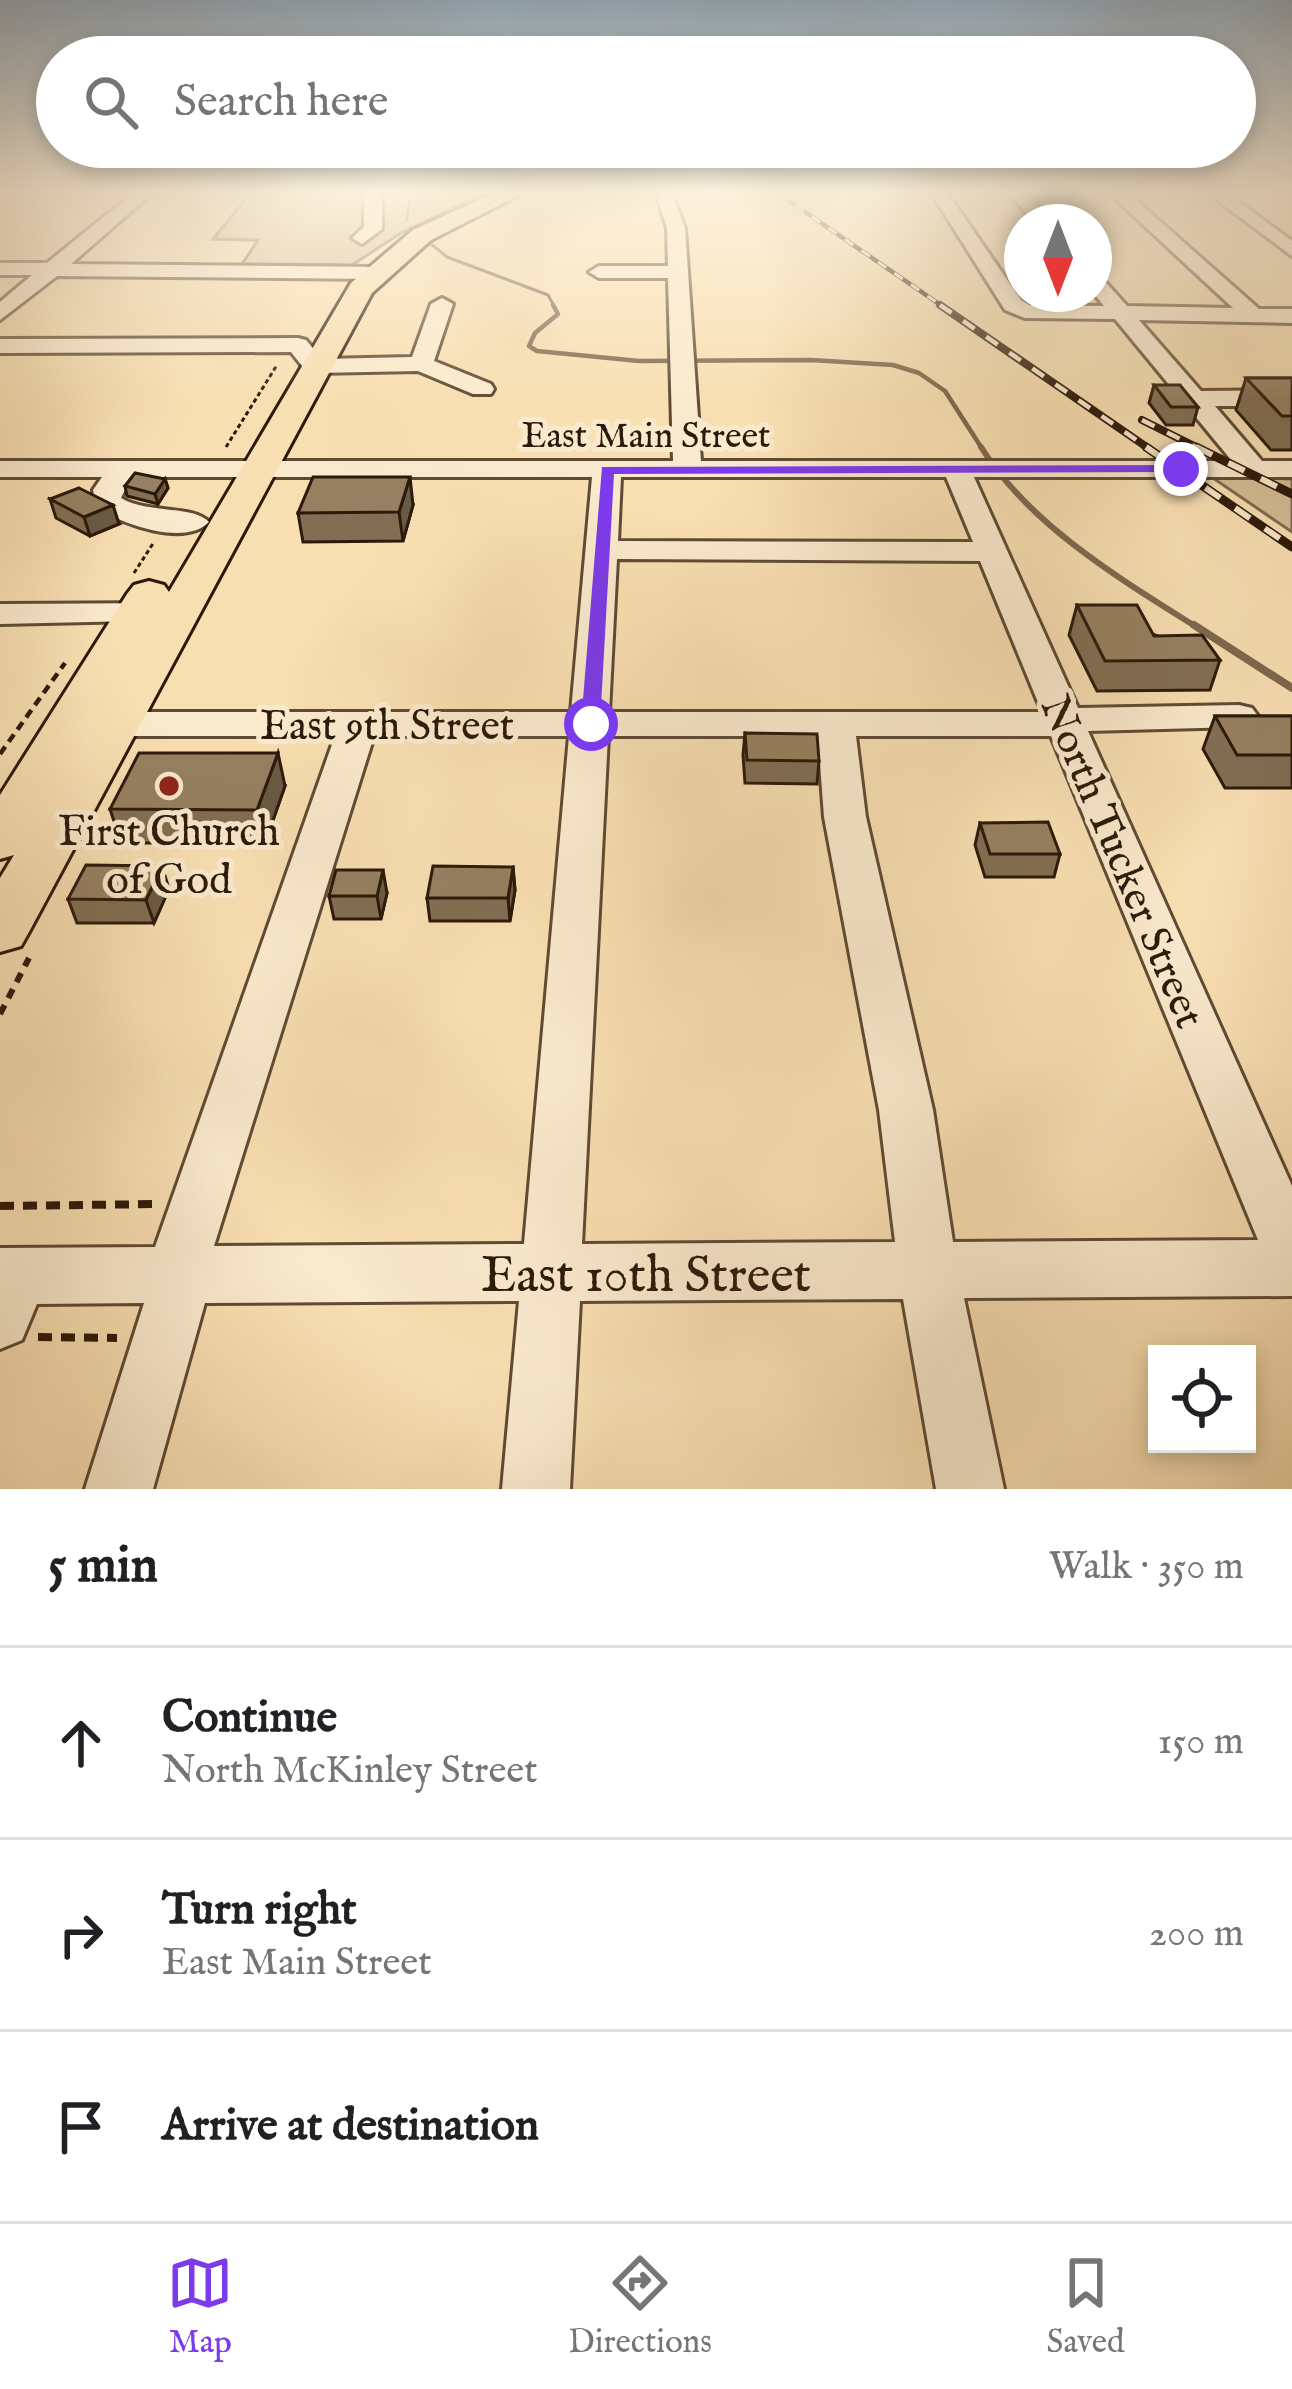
<!DOCTYPE html>
<html lang="en">
<head>
<meta charset="utf-8">
<style>
  :root { --surface:#fff; --page:#f2f2f2; --text:#202124; --muted:#757577; --line:#e0e0e0; --accent:#7c3aed }
  body { margin:0; font-family:"IM FELL English",serif; background:var(--page); color:var(--text) }
  .controls { position:absolute; right:36px; bottom:36px; display:grid; overflow:hidden; border-radius:0px; box-shadow:0 6px 18px #0003 }
  .controls button { width:108px; height:108px; display:grid; place-items:center; padding:0; border:0; border-bottom:3px solid var(--line); background:var(--surface); color:var(--text); font:60px sans-serif }
  .compass { position:absolute; left:1004px; top:204px; width:108px; height:108px; border-radius:50%; background:var(--surface); box-shadow:0 6px 18px #0003; rotate:180deg }
  .stop { position:absolute; width:36px; height:36px; margin:-27px; border:9px solid #7c3aed; border-radius:50%; background:#fff }
  .stop.end { background:#7c3aed; border-color:#fff; box-shadow:0 3px 12px #0008 }
  .list { margin:0; padding:0; list-style:none }
  h2 { display:flex; justify-content:space-between; align-items:center; height:156px; margin:0; padding:0 48px; font-size:51px }
  h2 small { font-size:39px; font-weight:400; color:var(--muted) }
  .list li { display:grid; grid-template-columns:78px 1fr auto; gap:36px; align-items:center; box-sizing:border-box; height:192px; padding:0 48px; border-top:3px solid var(--line) }
  .list b { display:block; font-size:45px; white-space:nowrap }
  .list p { margin:0; font-size:39px; white-space:nowrap; color:var(--muted) }
  .list em { font-size:39px; font-style:normal; color:var(--muted) }
  .icon { flex:none; width:66px; height:66px; fill:none; stroke:currentColor; stroke-width:2; stroke-linecap:round; stroke-linejoin:round }
  .map { position:relative; flex:none; width:1292px; height:1489px; overflow:hidden }
  .search { position:absolute; background:var(--surface); box-shadow:0 6px 18px #0003; left:36px; right:36px; top:36px; height:132px; display:flex; align-items:center; gap:30px; box-sizing:border-box; padding:0 42px; border-radius:66px; color:var(--muted); font-size:45px }
  .sheet { height:732px; background:var(--surface) }
  nav { display:flex; justify-content:space-around; align-items:center; box-sizing:border-box; height:168px; border-top:3px solid var(--line); background:var(--surface); font-size:33px; color:var(--muted) }
  nav a { display:grid; justify-items:center; gap:6px }
  nav .on { color:var(--accent) }
  .map>svg:first-child { display:block }
  .green { fill:#d5bd95; stroke:#806b50; stroke-width:3 }
  .lines { fill:none; stroke-linecap:round; stroke-linejoin:round }
  .stream-far3 { stroke:#7d684d; stroke-width:3 }
  .stream-far2 { stroke:#7d684d; stroke-width:4.5 }
  .stream-far1 { stroke:#7d684d; stroke-width:6 }
  .stream { stroke:#7d684d; stroke-width:8 }
  .minor-casing { stroke:#5f4a34; stroke-width:6 }
  .major-casing { stroke:#2c190a; stroke-width:6 }
  .path-far3 { stroke:#2c190a; stroke-width:3; stroke-dasharray:4.5 3; stroke-linecap:butt }
  .path-far2 { stroke:#2c190a; stroke-width:4.5; stroke-dasharray:9 6; stroke-linecap:butt }
  .path-far1 { stroke:#2c190a; stroke-width:6; stroke-dasharray:10 8; stroke-linecap:butt }
  .path { stroke:#2c190a; stroke-width:8; stroke-dasharray:14 9; stroke-linecap:butt }
  .minor { fill:#faeacd; fill-rule:evenodd }
  .major { fill:#f8dfb2; fill-rule:evenodd }
  .rail-far2-casing { stroke:#2c190a; stroke-width:4.5 }
  .rail-far1-casing { stroke:#2c190a; stroke-width:8 }
  .rail-casing { stroke:#2c190a; stroke-width:9 }
  .rail-far2 { stroke:#faeacd; stroke-width:3; stroke-dasharray:10; stroke-linecap:butt }
  .rail-far1 { stroke:#faeacd; stroke-width:4.5; stroke-dasharray:14; stroke-linecap:butt }
  .rail { stroke:#faeacd; stroke-width:6; stroke-dasharray:18; stroke-linecap:butt }
  .wall { fill:#816e53; stroke:#2c190a; stroke-width:3 }
  .shaded-wall { fill:#695a44; stroke:#2c190a; stroke-width:3 }
  .building { fill:#968061; stroke:#2c190a; stroke-width:3 }
  .route { fill:#7c3aed }
  .poi-dot { fill:#8f2418; stroke:#faeacd; stroke-width:4.5 }
  .labels { text-anchor:middle; stroke-width:10; stroke-linejoin:round; paint-order:stroke }
  .far-street-label { font-size:36px; fill:#2c190a; stroke:#faeacd }
  .street-label { font-size:42px; fill:#2c190a; stroke:#faeacd }
  .poi-label { font-size:42px; fill:#2c190a; stroke:#faeacd }
  .near-street-label { font-size:51px; fill:#2c190a; stroke:#faeacd }
</style>
</head>
<body>
<div class="map">
<svg width="1292" height="1489" viewBox="0 0 1292 1489">
  <rect width="100%" height="100%" fill="#f8dfb2"/>
  <filter id="stains"><feTurbulence type="fractalNoise" baseFrequency=".00167" numOctaves="4"/><feColorMatrix values="0 0 0 0 .2 0 0 0 0 .09 0 0 0 0 .02 0 0 0 .5 -.17"/></filter>
  <radialGradient id="worn" r=".72"><stop offset=".6" stop-color="#630" stop-opacity="0"/><stop offset="1" stop-color="#630" stop-opacity=".3"/></radialGradient>
  <!-- green -->
  <path class="green" d="M250,194h231l-80,39 -49,32 -110,-1 16,-24 -45,-1z
    M1210,476l82,3v53z"/>
  <g class="lines">
    <!-- stream-far3 -->
    <path class="stream-far3" d="M407,220l3,-26
      M431,244l16,13 101,38 7,13"/>
    <!-- stream-far2 -->
    <path class="stream-far2" d="M553,305l5,9 -23,19 -6,13 8,5 102,10 172,-1 82,5 26,8 26,18 38,59"/>
    <!-- stream-far1 -->
    <path class="stream-far1" d="M981,447c49,79 141,133 217,181"/>
    <!-- stream -->
    <path class="stream" d="M1194,625l98,63"/>
    <defs>
      <path id="minor" d="M132,194h19l-80,70 307,3 10,6 -10,6 -321,-3 -57,44v-18l32,-27h-32v-12h47z
        M364,194h18v35l-20,15 -10,-6 12,-11z
        M656,194h16l13,34 16,233h531l-117,-142 -90,-1 -20,-8 -73,-116h16l73,106 8,5 75,1 -10,-12v-19l7,2 26,29 106,2 -123,-114h19l130,115h33v14l-153,-3 62,71 91,-1v16h-77l47,55h30v16h-318l104,231 161,-3 13,3 6,8 -6,8 -13,3 -151,4 204,455v110l-328,2 40,191h-68l-33,-190 -323,2 -10,188h-68l17,-188 -314,2 -52,186h-68l59,-186 -107,1 -15,36 -22,9v-101l155,-1 180,-511h-247l-14,-4 -5,-8 5,-8 14,-4h483l21,-235h-461l-10,21c27,16 72,7 88,24 -24,25 -88,2 -113,-15l-3,-17 9,-13h-102v-16h673l-5,-183h-69l-10,-6 10,-6h69l-1,-38zM621,477h325l27,65 -355,-1zM617,559l363,2 62,151h-433zM374,736h195l-45,508 -310,2zM608,736h210l6,81 55,293 16,132 -313,2zM856,736h195l207,504 -305,2 -20,-132 -67,-293z
        M1010,194h18l25,28h-19z
        M1209,194h19l64,47v15z
        M442,298l11,6 -19,57 57,23 3,5 -3,5h-18l-55,-23 -103,2 -9,-2 -15,-19 -291,1v-14l298,-1 8,2 16,19 90,-2 19,-53z
        M168,603l12,3 5,7 -5,7 -180,4v-20z"/>
      <path id="major" d="M492,194h29l-90,46 -59,53 -342,637 -9,16 -21,6v-74l14,-23 -14,4v-64l127,-201 7,-9 15,-4 15,4 5,7 182,-309 62,-53z"/>
    </defs>
    <!-- minor casing -->
    <use href="#minor" class="minor-casing"/>
    <!-- major casing -->
    <use href="#major" class="major-casing"/>
    <!-- path-far3 -->
    <path class="path-far3" d="M226,447l51,-82
      M134,573l20,-31"/>
    <!-- path-far2 -->
    <path class="path-far2" d="M0,754l65,-91"/>
    <!-- path-far1 -->
    <path class="path-far1" d="M0,1014l29,-56"/>
    <!-- path -->
    <path class="path" d="M0,1206l159,-2
      M38,1337l79,1"/>
    <!-- minor -->
    <use href="#minor" class="minor"/>
    <!-- major -->
    <use href="#major" class="major"/>
    <defs>
      <path id="rail-far2" d="M779,194l166,114"/>
      <path id="rail-far1" d="M940,305l211,145
        M1142,420l60,30"/>
      <path id="rail" d="M1146,447l146,100
        M1196,447l96,47"/>
    </defs>
    <!-- rail-far2 casing -->
    <use href="#rail-far2" class="rail-far2-casing"/>
    <!-- rail-far1 casing -->
    <use href="#rail-far1" class="rail-far1-casing"/>
    <!-- rail casing -->
    <use href="#rail" class="rail-casing"/>
    <!-- rail-far2 -->
    <use href="#rail-far2" class="rail-far2"/>
    <!-- rail-far1 -->
    <use href="#rail-far1" class="rail-far1"/>
    <!-- rail -->
    <use href="#rail" class="rail"/>
  </g>
  <!-- wall -->
  <path class="wall" d="M1246,378h46v72h-21l-35,-40z
    M1154,385l44,22 -5,18h-27l-17,-22z
    M165,479l3,9 -10,16 -31,-8 -2,-10z
    M50,499l69,25 -29,12 -34,-18z
    M413,505l-10,36 -100,1 -5,-29z
    M1077,605l143,55 -10,30 -113,1 -28,-56z
    M1215,716h77v72h-67l-22,-39z
    M745,733l74,28 -2,23 -72,-1 -2,-28z
    M285,786l-20,57h-144l-11,-34z
    M980,823l80,31 -6,23h-69l-10,-32z
    M513,867l2,23 -5,31h-80l-3,-23z
    M169,889l-15,34h-77l-9,-24z
    M387,893l-6,26h-47l-5,-23z"/>
  <!-- shaded-wall -->
  <path class="shaded-wall" d="M410,477l3,28 -10,36 -4,-29z
    M165,479l3,9 -10,16 -3,-10z
    M113,505l6,19 -29,12 -6,-19z
    M278,753l7,33 -20,57 -8,-33z
    M162,866l7,23 -15,34 -8,-23z
    M513,867l2,23 -5,31 -2,-23z
    M383,870l4,23 -6,26 -4,-23z"/>
  <!-- building -->
  <path class="building" d="M1246,378h46v38h-10z
    M1154,385h26l18,22h-27z
    M135,473l30,6 -10,15 -30,-8z
    M313,477h97l-11,35 -101,1z
    M79,488l34,17 -29,12 -34,-18z
    M1077,605h60l17,31 48,-1 18,25 -115,1z
    M1215,716h77v39h-55z
    M745,733l72,1 2,27 -72,-1z
    M139,753h139l-21,57 -147,-1z
    M1048,822l12,32h-70l-10,-31z
    M86,865l76,1 -16,34 -78,-1z
    M433,866l80,1 -5,31h-81z
    M336,870h47l-6,26h-48z"/>
  <!-- sky -->
  <linearGradient id="sky" x2="0" y2="1"><stop stop-color="#93aabc"/><stop offset="0.48" stop-color="#fcf1dc"/><stop offset="1" stop-color="#fcf1dc" stop-opacity="0"/></linearGradient>
  <rect width="1292" height="402" fill="url(#sky)"/>
  <!-- route -->
  <path class="route" d="M1181,465l5,7 -572,2 -14,250 -9,6 -10,-6 21,-257z"/>
  <!-- markers -->
  <circle class="poi-dot" cx="169" cy="786" r="12"/>
  <g class="labels">
    <!-- far-street labels -->
    <g class="far-street-label">
      <text x="646" y="447">East Main Street</text>
    </g>
    <!-- street labels -->
    <g class="street-label">
      <text x="387" y="739">East 9th Street</text>
      <text transform="translate(1124 861) rotate(67)" y="15">North Tucker Street</text>
    </g>
    <!-- poi labels -->
    <g class="poi-label">
      <text x="169" y="845">First Church<tspan x="169" dy="48">of God</tspan></text>
    </g>
    <!-- near-street labels -->
    <g class="near-street-label">
      <text x="646" y="1291">East 10th Street</text>
    </g>
  </g>
  <rect width="100%" height="100%" filter="url(#stains)"/>
  <rect width="100%" height="100%" fill="url(#worn)"/>
</svg>
<div class="controls">
<button><svg class="icon" aria-label="locate" viewBox="0 0 24 24"><circle cx="12" cy="12" r="6"/><path d="M12 2v4M12 18v4M2 12h4M18 12h4"/></svg></button>
</div>
<svg class="compass" viewBox="-18 -18 36 36"><path d="M0-13l5 13h-10z" fill="#e53935"/><path d="M0 13l5-13h-10z" fill="#757577"/></svg>
<div class="stop" style="left:591px;top:724px"></div>
<div class="stop end" style="left:1181px;top:469px"></div>
<div class="search"><svg class="icon" aria-label="search" viewBox="0 0 24 24"><circle cx="10" cy="10" r="6"/><path d="M15 15l6 6"/></svg>Search here</div>
</div>
<section class="sheet">
<h2>5 min<small>Walk · 350 m</small></h2>
<ul class="list">
<li><svg class="icon" aria-label="ahead" viewBox="0 0 24 24"><path d="M12 20V5M6 11l6-6 6 6"/></svg><div><b>Continue</b><p>North McKinley Street</p></div><em>150 m</em></li>
<li><svg class="icon" aria-label="right" viewBox="0 0 24 24"><path d="M7 20v-9h11M14 6l5 5-5 5"/></svg><div><b>Turn right</b><p>East Main Street</p></div><em>200 m</em></li>
<li><svg class="icon" aria-label="arrive" viewBox="0 0 24 24"><path d="M6 21V4h12l-3 4 3 4H6"/></svg><div><b>Arrive at destination</b></div></li>
</ul>
</section>
<nav>
<a class="on"><svg class="icon" aria-label="map" viewBox="0 0 24 24"><path d="M3 6l6-2 6 2 6-2v14l-6 2-6-2-6 2zM9 4v14M15 6v14"/></svg>Map</a>
<a><svg class="icon" aria-label="directions" viewBox="0 0 24 24"><path d="M12 3l9 9-9 9-9-9zM9 14v-3h6M13 9l2 2-2 2"/></svg>Directions</a>
<a><svg class="icon" aria-label="saved" viewBox="0 0 24 24"><path d="M7 4h10v16l-5-4-5 4z"/></svg>Saved</a>
</nav>
</body>
</html>
